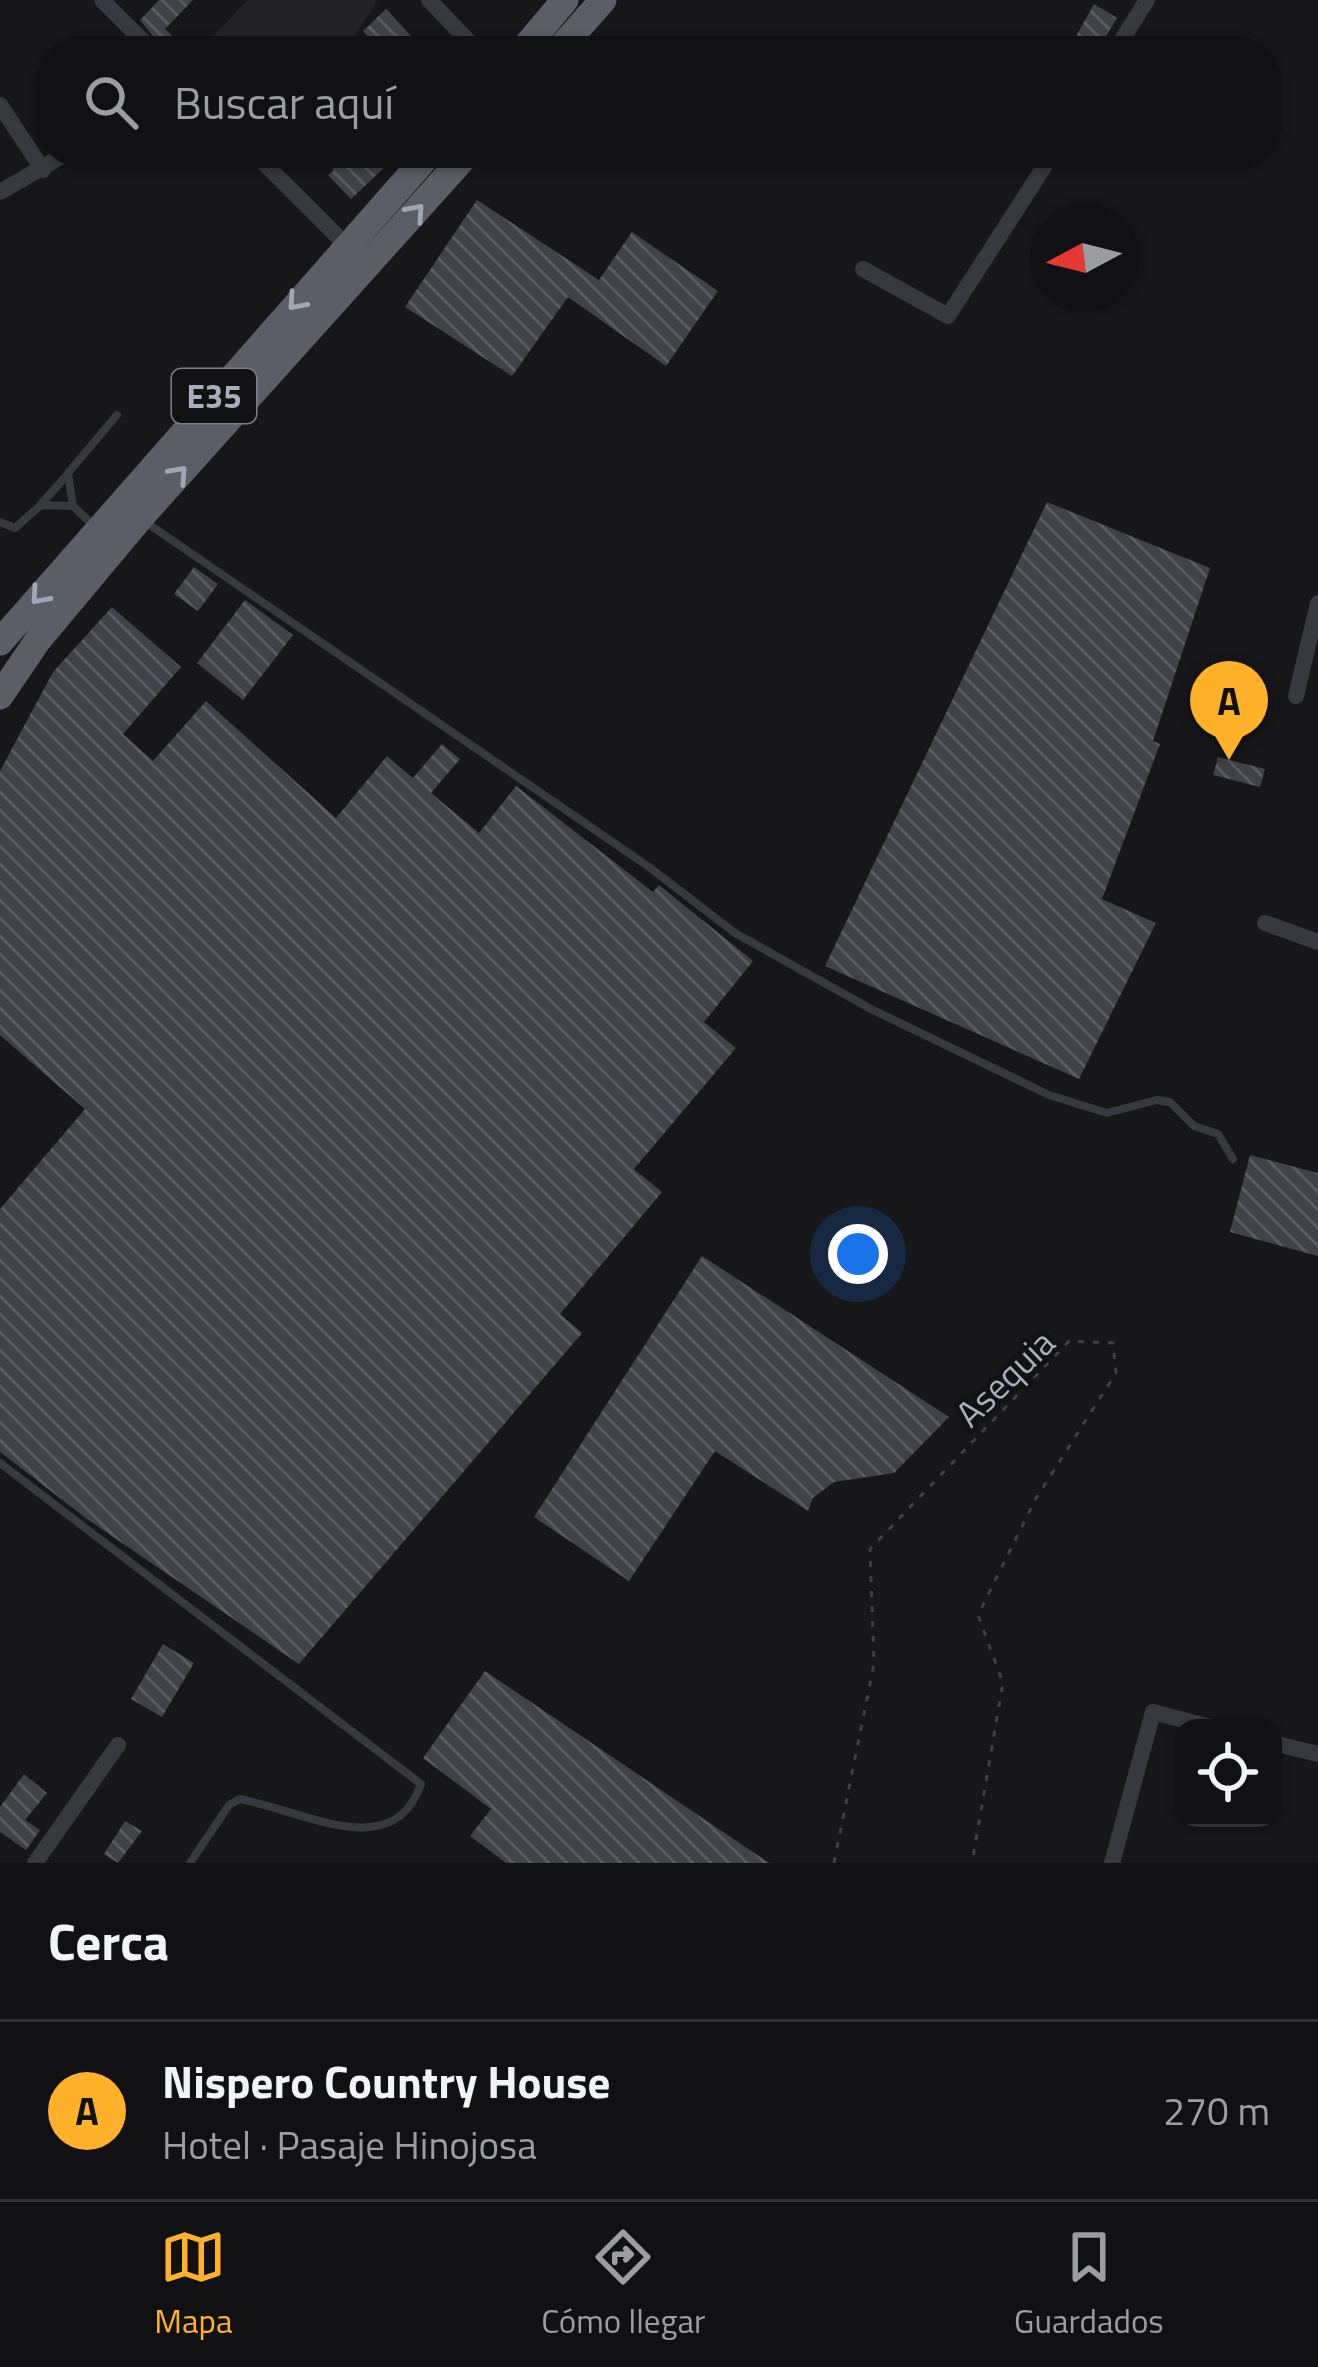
<!DOCTYPE html>
<html lang="es">
<head>
<meta charset="utf-8">
<style>
  :root { --surface:#111114; --page:#1a1a1d; --text:#f1f3f6; --muted:#9c9da0; --line:#303134; --accent:#ffb12a }
  body { margin:0; font-family:"Titillium Web",sans-serif; background:var(--page); color:var(--text) }
  .controls { position:absolute; right:36px; bottom:36px; display:grid; overflow:hidden; border-radius:24px; box-shadow:0 3px 9px #0004 }
  .controls button { width:108px; height:108px; display:grid; place-items:center; padding:0; border:0; border-bottom:3px solid var(--line); background:var(--surface); color:var(--text); font:60px sans-serif }
  .compass { position:absolute; left:1030px; top:204px; width:108px; height:108px; border-radius:50%; background:var(--surface); box-shadow:0 3px 9px #0004; rotate:263deg }
  .you { position:absolute; left:858px; top:1254px; width:42px; height:42px; margin:-30px; border:9px solid #fff; border-radius:50%; background:#1a73e8; box-shadow:0 0 0 18px #1a73e833 }
  .badge { display:grid; place-items:center; width:78px; height:78px; border-radius:50%; background:var(--accent); color:#111; font-size:39px; font-weight:700 }
  .pin { position:absolute; translate:-50% -99px; filter:drop-shadow(0 3px 6px #0008) }
  .pin::after { content:''; position:absolute; top:63px; width:42px; height:36px; background:inherit; clip-path:polygon(0 0,100% 0,50% 100%) }
  .list { margin:0; padding:0; list-style:none }
  h2 { display:flex; justify-content:space-between; align-items:center; height:156px; margin:0; padding:0 48px; font-size:51px }
  h2 small { font-size:39px; font-weight:400; color:var(--muted) }
  .list li { display:grid; grid-template-columns:78px 1fr auto; gap:36px; align-items:center; box-sizing:border-box; height:180px; padding:0 48px; border-top:3px solid var(--line) }
  .list b { display:block; font-size:45px; white-space:nowrap }
  .list p { margin:0; font-size:39px; white-space:nowrap; color:var(--muted) }
  .list em { font-size:39px; font-style:normal; color:var(--muted) }
  .icon { flex:none; width:66px; height:66px; fill:none; stroke:currentColor; stroke-width:2; stroke-linecap:round; stroke-linejoin:round }
  .map { position:relative; flex:none; width:1318px; height:1863px; overflow:hidden }
  .search { position:absolute; background:var(--surface); box-shadow:0 3px 9px #0004; left:36px; right:36px; top:36px; height:132px; display:flex; align-items:center; gap:30px; box-sizing:border-box; padding:0 42px; border-radius:48px; color:var(--muted); font-size:45px }
  .sheet { height:336px; background:var(--surface) }
  nav { display:flex; justify-content:space-around; align-items:center; box-sizing:border-box; height:168px; border-top:3px solid var(--line); background:var(--surface); font-size:33px; color:var(--muted) }
  nav a { display:grid; justify-items:center; gap:6px }
  nav .on { color:var(--accent) }
  .map>svg:first-child { display:block }
  .built { fill:#232327 }
  .building { fill:url(#building-back-hatch) }
  .lines { fill:none; stroke-linecap:round; stroke-linejoin:round }
  .path { stroke:#3e4046; stroke-width:3; stroke-dasharray:6 9; stroke-linecap:butt }
  .service { stroke:#38393f; stroke-width:8 }
  .minor { stroke:#38393f; stroke-width:16 }
  .trunk { stroke:#5c5e67; stroke-width:27 }
  .oneway { stroke:#a0a6b3 }
  .labels { text-anchor:middle; stroke-width:10; stroke-linejoin:round; paint-order:stroke }
  .shield { fill:#121215; stroke:#7b7f89; stroke-width:3 }
  .shield-label { font-size:33px; font-weight:bold; fill:#a8aebb }
  .street-label { font-size:36px; fill:#a8aebb; stroke:#121215 }
</style>
</head>
<body>
<div class="map">
<svg width="1318" height="1863" viewBox="0 0 1318 1863">
  <defs>
    <pattern id="building-back-hatch" width="6" height="6" patternUnits="userSpaceOnUse" patternTransform="scale(3)"><rect width="6" height="6" fill="#414247"/><path d="M-1 5l2 2M0 0l6 6M5-1l2 2" fill="none" stroke="#5a5b60"/></pattern>
  </defs>
  <rect width="100%" height="100%" fill="#17171a"/>
  <!-- built -->
  <path class="built" d="M248,0h130l-33,51h-146z"/>
  <!-- building -->
  <path class="building" d="M159,0h34l-28,29 23,22h-23l-25,-31z
    M1094,4l23,14 -20,33h-20l-7,-4z
    M386,9l39,42h-43l-19,-20z
    M319,153h60l9,11 -37,35 -23,-24 6,-5z
    M477,200l122,80 33,-48 86,59 -52,75 -98,-69 -56,79 -107,-69z
    M1047,502l163,66 -57,173 7,3 -58,155 54,24 -77,156 -254,-113z
    M194,567l24,17 -20,27 -24,-17z
    M245,600l48,35 -50,65 -46,-37z
    M112,607l69,60 -58,67 30,27 53,-60 130,117 51,-62 26,22 29,-34 18,15 -29,34 48,40 37,-47 137,106 6,-7 94,76 -49,61 32,26 -102,121 28,23 -102,122 22,19 -283,331 -212,-145 -87,-67v-243l85,-100 -85,-74v-264l53,-99z
    M1218,757l47,12 -5,18 -47,-12z
    M1250,1155l68,18v83l-88,-24z
    M702,1256l247,161 -55,56 -60,9 -21,16 -5,13 -93,-60 -86,130 -95,-64z
    M163,1644l31,19 -32,54 -31,-18z
    M485,1671l284,192h-263l-36,-27 21,-27 -68,-51z
    M24,1774l23,19 -22,27 15,10 -14,20 -26,-18v-25z
    M125,1821l17,10 -24,32 -14,-9z"/>
  <g class="lines">
    <!-- path -->
    <path class="path" d="M834,1863l40,-199 -4,-115 199,-208 44,2 3,30 -81,127 -57,115 25,68 -31,180"/>
    <!-- service -->
    <path class="service" d="M42,503l26,-29
      M73,506l-5,-33 49,-58
      M144,521l505,346 86,66 136,76 178,86 58,18 50,-13 13,2 24,24 24,8 15,25
      M0,522l15,6 26,-23 32,1 19,18
      M0,1463l421,321c-28,79 -111,29 -181,15l-11,6 -39,58"/>
    <!-- minor -->
    <path class="minor" d="M102,0l51,51
      M429,0l49,51
      M1115,51l32,-51
      M0,105l43,65
      M254,153l92,92
      M0,192l67,-39
      M863,269l85,47 105,-163
      M1296,696l22,-93
      M1265,923l53,19
      M1273,1743l45,11
      M35,1863l83,-118
      M1112,1863l41,-151 61,16"/>
    <!-- trunk -->
    <path class="trunk" d="M522,51l43,-51
      M558,51l45,-51
      M0,642l430,-489
      M0,696l38,-56 102,-122 328,-365"/>
  </g>
  <!-- one-way arrows -->
  <defs><path id="oneway-chevron" d="M-2-3.5L2.5 0L-2 3.5" fill="none" stroke-width="1.6" stroke-linecap="round" stroke-linejoin="round" transform="scale(3)"/></defs>
  <g class="oneway">
    <use href="#oneway-chevron" transform="translate(416 212) rotate(-49)"/>
    <use href="#oneway-chevron" transform="translate(296 302) rotate(131)"/>
    <use href="#oneway-chevron" transform="translate(179 474) rotate(-48)"/>
    <use href="#oneway-chevron" transform="translate(39 596) rotate(131)"/>
  </g>
  <g class="labels">
    <!-- shield labels -->
    <rect class="shield" x="172" y="369" width="84" height="54" rx="9"/>
    <g class="shield-label">
      <text x="214" y="408">E35</text>
    </g>
    <!-- street labels -->
    <g class="street-label">
      <text transform="translate(1005 1378) rotate(-44)" y="13">Asequia</text>
    </g>
  </g>
</svg>
<div class="controls">
<button><svg class="icon" aria-label="locate" viewBox="0 0 24 24"><circle cx="12" cy="12" r="6"/><path d="M12 2v4M12 18v4M2 12h4M18 12h4"/></svg></button>
</div>
<svg class="compass" viewBox="-18 -18 36 36"><path d="M0-13l5 13h-10z" fill="#e53935"/><path d="M0 13l5-13h-10z" fill="#9c9da0"/></svg>
<div class="you"></div>
<div class="pin badge" style="left:1229px;top:760px">A</div>
<div class="search"><svg class="icon" aria-label="search" viewBox="0 0 24 24"><circle cx="10" cy="10" r="6"/><path d="M15 15l6 6"/></svg>Buscar aquí</div>
</div>
<section class="sheet">
<h2>Cerca<small></small></h2>
<ul class="list">
<li><span class="badge">A</span><div><b>Nispero Country House</b><p>Hotel · Pasaje Hinojosa</p></div><em>270 m</em></li>
</ul>
</section>
<nav>
<a class="on"><svg class="icon" aria-label="map" viewBox="0 0 24 24"><path d="M3 6l6-2 6 2 6-2v14l-6 2-6-2-6 2zM9 4v14M15 6v14"/></svg>Mapa</a>
<a><svg class="icon" aria-label="directions" viewBox="0 0 24 24"><path d="M12 3l9 9-9 9-9-9zM9 14v-3h6M13 9l2 2-2 2"/></svg>Cómo llegar</a>
<a><svg class="icon" aria-label="saved" viewBox="0 0 24 24"><path d="M7 4h10v16l-5-4-5 4z"/></svg>Guardados</a>
</nav>
</body>
</html>
